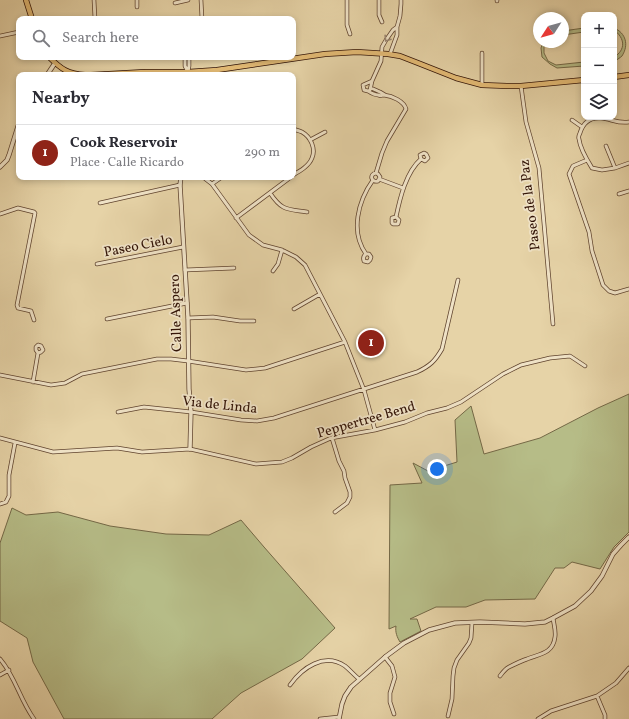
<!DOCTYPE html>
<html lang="en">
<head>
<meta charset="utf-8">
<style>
  :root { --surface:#fff; --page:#f7f7f7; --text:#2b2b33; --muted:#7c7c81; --line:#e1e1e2; --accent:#8f2418 }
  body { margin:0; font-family:Vollkorn,serif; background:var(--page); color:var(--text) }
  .controls { position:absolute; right:12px; top:12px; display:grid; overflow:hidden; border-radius:8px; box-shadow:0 2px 6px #0003 }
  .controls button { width:36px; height:36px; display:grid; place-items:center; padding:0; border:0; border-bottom:1px solid var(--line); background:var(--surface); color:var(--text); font:20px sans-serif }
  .compass { position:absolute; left:533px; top:12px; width:36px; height:36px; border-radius:50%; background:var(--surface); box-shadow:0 2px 6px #0003; rotate:234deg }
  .you { position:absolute; left:437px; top:469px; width:14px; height:14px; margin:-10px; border:3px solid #fff; border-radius:50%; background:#1a73e8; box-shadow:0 0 0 6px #1a73e833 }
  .badge { display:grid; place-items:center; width:26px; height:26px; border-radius:50%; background:var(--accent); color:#fff; font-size:13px; font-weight:700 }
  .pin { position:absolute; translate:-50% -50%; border:2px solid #fff; box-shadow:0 1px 4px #0006 }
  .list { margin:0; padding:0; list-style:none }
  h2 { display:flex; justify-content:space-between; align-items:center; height:52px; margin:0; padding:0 16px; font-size:17px }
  h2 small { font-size:13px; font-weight:400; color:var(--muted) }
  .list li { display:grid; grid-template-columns:26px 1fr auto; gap:12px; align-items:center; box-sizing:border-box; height:56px; padding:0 16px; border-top:1px solid var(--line) }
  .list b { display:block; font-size:15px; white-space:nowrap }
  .list p { margin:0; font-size:13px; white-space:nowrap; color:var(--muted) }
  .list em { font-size:13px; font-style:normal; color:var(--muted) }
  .icon { flex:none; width:22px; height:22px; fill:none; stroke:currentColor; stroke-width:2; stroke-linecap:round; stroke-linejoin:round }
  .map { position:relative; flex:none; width:629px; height:719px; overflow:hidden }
  .search { position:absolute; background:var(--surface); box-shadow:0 2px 6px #0003; left:16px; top:16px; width:280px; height:44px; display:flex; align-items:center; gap:10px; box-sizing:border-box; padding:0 14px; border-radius:8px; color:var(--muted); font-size:15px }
  .panel { position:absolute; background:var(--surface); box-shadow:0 2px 6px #0003; left:16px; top:72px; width:280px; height:108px; border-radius:8px }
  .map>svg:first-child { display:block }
  .green { fill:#b6bc87; stroke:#746846 }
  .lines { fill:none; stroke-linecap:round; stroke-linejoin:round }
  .minor-casing { stroke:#5f432e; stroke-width:4.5 }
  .tertiary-casing { stroke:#5f432e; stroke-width:5 }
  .primary-casing { stroke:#321306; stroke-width:6 }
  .minor { stroke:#efe2c6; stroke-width:3 }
  .tertiary { stroke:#efe2c6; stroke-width:3.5 }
  .primary { stroke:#e3ba74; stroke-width:4.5 }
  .oneway { stroke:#9a8570 }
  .labels { text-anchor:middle; stroke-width:3.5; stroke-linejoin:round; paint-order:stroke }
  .street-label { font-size:14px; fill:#321306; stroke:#efe2c6 }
</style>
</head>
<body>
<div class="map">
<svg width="629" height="719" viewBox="0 0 629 719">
  <rect width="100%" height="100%" fill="#e6d3a7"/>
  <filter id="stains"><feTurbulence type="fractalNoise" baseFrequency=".005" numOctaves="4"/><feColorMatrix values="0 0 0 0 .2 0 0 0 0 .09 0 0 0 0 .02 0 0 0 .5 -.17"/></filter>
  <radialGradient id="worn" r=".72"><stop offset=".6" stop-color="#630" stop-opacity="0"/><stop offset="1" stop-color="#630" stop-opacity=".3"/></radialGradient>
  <!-- green -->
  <path class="green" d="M584,28v4l-21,3v-4z
    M614,28c12,5 15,17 8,28 -2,2 -6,4 -8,6v-5c12,-7 11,-19 0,-27z
    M543,42h4l-3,5v6l4,8 8,4 28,-3v4l-27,2 -7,-4 -8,-7 -1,-9z
    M629,394v138l-15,15 -14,22 -28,-7 -8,6h-9l-20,31 -50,1 -19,7h-30l-26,12h7l4,12 -21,11c-3,-5 -5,-10 -4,-16l-7,3 1,-144 32,-2 -9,-20 15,8 29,-9 -2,-42 16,-14 13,48 56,-16 58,-30z
    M12,508l14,7 32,-3 52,14 56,8 43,1 32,-15 23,27 71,81 -33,31 -61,34 -29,26h-148l-31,-57 -6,-24 -27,-17v-78z"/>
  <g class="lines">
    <defs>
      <path id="minor" d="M94,0l1,19
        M201,0l1,19
        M347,0v25l3,9
        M379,0v15l3,7
        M497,1v-1
        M175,3l13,-3
        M137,7v-7
        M0,36l19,-4
        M482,53v32
        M390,54l7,-19v-8l3,-11 1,-12v-4
        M185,57v9l3,6
        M188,72l1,-6v-9
        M372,81l-9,4 1,5 4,1 2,-1 2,-9 9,-20 1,-14 4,-7 7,-10 4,-3
        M521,86l5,36 13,46 14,156
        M371,88l9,4 5,3
        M368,91c3,2 6,4 10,4 5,2 1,0 6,0 8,1 20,6 22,14l-19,32 -5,12 -6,20c-7,1 -5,10 2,8l2,-4 -2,-3 -2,-1
        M572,120l10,7
        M629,122c-10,2 -18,-3 -28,-4 -11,-1 -18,5 -21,15 -1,2 -2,4 -1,6 1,9 8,21 13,29l10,2 13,-2 14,-5
        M293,129c3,1 7,2 9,3 9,5 14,17 10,26 -3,8 -12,13 -19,17
        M310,140l15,-8
        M606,146l9,22
        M587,160l-14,6 -4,8 20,58 3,19 11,34 6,6 6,2 14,-4
        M203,177l9,7 37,51 14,10 19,5 14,7 9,8 40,77 19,48 11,40
        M379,179l24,9
        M212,184l10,-7
        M270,193c12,18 17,16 37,19
        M619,194l10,-3
        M100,203l80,-18
        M0,214l18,-6 16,4 1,1 -18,92 1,3 13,3 3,9
        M396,217l-4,1v5l1,1h5l1,-4 -3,-3c4,-19 10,-45 25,-58l-1,-4 4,-2 2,1 2,4 -3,3 -4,-2
        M236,218l55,-41
        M366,254c-3,2 -3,4 -2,7l4,1 2,-2 1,-3 -2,-3h-3c-16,-22 -8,-53 7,-74
        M97,264l86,-17
        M185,270l49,-2
        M273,271l5,-7 4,-14
        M294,309l26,-15
        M188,318l25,-1 27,4h14
        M107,319l80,-16
        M0,375l51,10 14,-2 17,-9 75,-15h14l17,2 58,9 19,-2 80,-26
        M33,382l5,-29 -2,-3v-3l2,-2 3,1 2,4 -2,2 -3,1
        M118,412l26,-5 47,5 50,8 16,1 17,-3 143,-46c13,-6 18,-11 25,-23l16,-69
        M0,438l53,14 64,-4 25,4 48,-3 66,15 26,-2 10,-4 19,-11 20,-9 44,-8 30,-8 22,-9 20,-5 14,-6 42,-28 18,-9 29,-7 20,-2 15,10
        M332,438l7,23 5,10 1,7 5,14v5l-3,6 -12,9
        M0,504l6,-2 3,-6v-21l6,-32
        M385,657l7,9 3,11 -5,16v9l4,12
        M0,659c15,17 20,41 34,60
        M0,675l9,-5
        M500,676c3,-4 5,-7 9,-9 6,-3 12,-6 18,-8 12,-5 26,-5 28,-22 1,-6 -1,-12 -2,-19
        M290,685c12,-17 34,-33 55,-19 5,4 9,9 14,13
        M597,696l8,19v4
        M448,716l4,-17 1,-23 1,-8 3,-8 12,-17 2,-5 1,-15
        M320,719l19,-2
        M538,719l13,-8 46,-15 19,-13 13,-15"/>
      <path id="tertiary" d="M47,75l8,-12
        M0,167l7,-7 2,-5 10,-32
        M181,177l-1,8 8,133 1,71 2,23 -1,37
        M339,719l3,-15 3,-8 6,-9 34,-30 19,-14 25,-13 26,-7 25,-1 45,2 20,-2 8,-4 22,-12 16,-15 11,-15 11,-22 8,-9 8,-8"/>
      <path id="primary" d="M26,0l6,19
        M49,57c12,12 19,17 36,18
        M91,75l54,-3h43l29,-2 108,-16 32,-2 31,2 12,2 18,7 38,15 26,7 25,1h14l63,-6
        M614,77l15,-2"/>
    </defs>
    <!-- minor casing -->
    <use href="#minor" class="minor-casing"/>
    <!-- tertiary casing -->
    <use href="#tertiary" class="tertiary-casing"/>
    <!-- primary casing -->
    <use href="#primary" class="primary-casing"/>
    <!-- minor -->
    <use href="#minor" class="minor"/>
    <!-- tertiary -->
    <use href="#tertiary" class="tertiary"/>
    <!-- primary -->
    <use href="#primary" class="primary"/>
  </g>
  <!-- one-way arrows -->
  <defs><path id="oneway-chevron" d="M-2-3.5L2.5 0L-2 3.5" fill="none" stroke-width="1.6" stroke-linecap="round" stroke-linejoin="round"/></defs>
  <use class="oneway" href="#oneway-chevron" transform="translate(387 39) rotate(123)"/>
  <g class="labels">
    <!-- street labels -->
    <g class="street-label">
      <text transform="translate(529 205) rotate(-97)" y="5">Paseo de la Paz</text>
      <text transform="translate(138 245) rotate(-11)" y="5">Paseo Cielo</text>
      <text transform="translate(175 313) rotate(-92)" y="5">Calle Aspero</text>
      <text transform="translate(220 404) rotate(6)" y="5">Via de Linda</text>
      <text transform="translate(366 419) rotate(-16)" y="5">Peppertree Bend</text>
    </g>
  </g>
  <rect width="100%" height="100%" filter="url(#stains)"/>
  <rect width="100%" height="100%" fill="url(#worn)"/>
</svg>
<div class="controls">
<button>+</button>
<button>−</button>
<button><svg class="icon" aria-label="layers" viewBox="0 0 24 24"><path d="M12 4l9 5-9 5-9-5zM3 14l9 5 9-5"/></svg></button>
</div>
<svg class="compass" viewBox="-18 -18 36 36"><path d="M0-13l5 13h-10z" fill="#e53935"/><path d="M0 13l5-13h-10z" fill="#7c7c81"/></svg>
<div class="you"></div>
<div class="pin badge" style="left:371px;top:343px">1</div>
<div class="search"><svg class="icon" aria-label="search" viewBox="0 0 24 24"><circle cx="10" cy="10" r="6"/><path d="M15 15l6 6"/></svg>Search here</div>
<section class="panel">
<h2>Nearby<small></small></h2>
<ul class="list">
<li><span class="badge">1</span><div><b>Cook Reservoir</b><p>Place · Calle Ricardo</p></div><em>290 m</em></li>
</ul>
</section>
</div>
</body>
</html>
